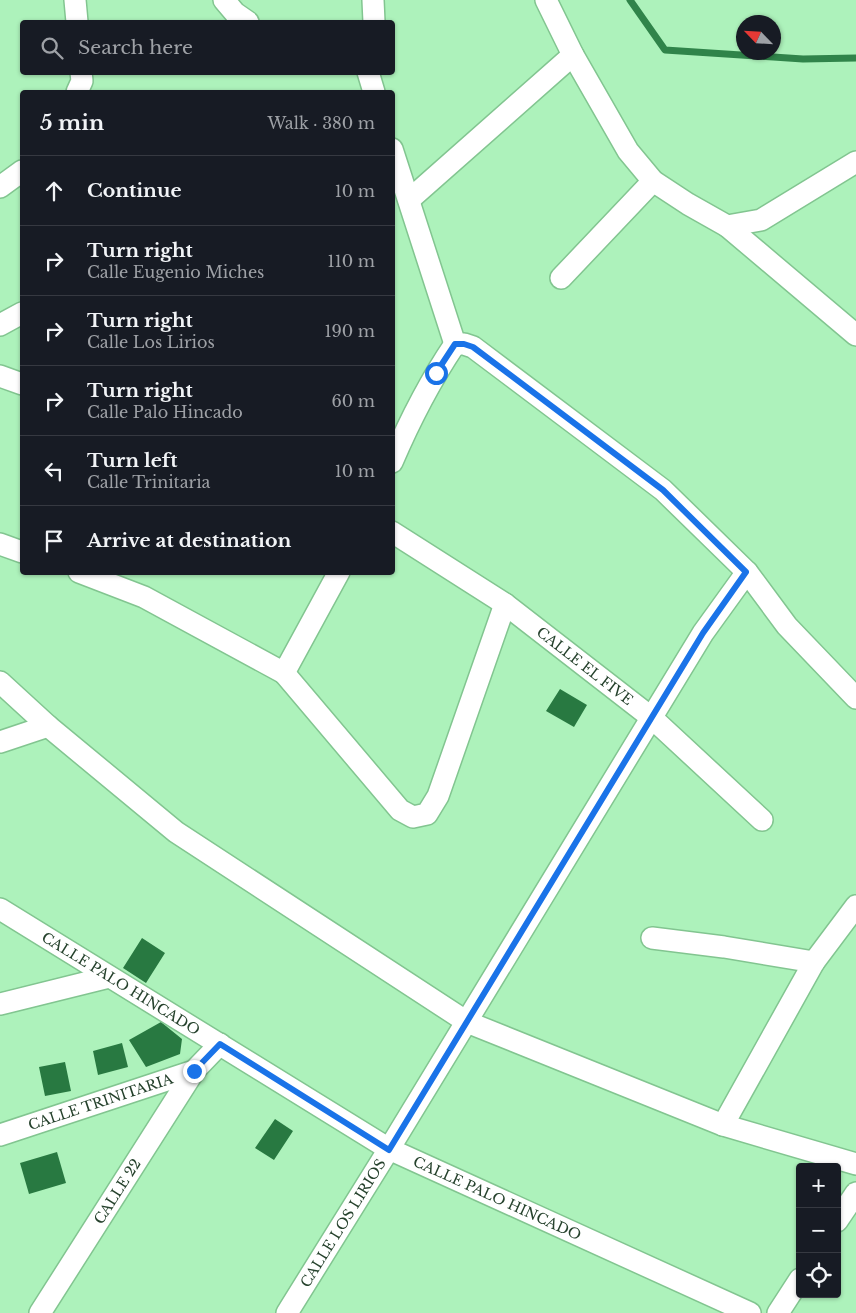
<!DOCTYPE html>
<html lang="en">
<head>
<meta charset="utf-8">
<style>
  :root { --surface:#171b24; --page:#20242c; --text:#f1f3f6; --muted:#9ea1a6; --line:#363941 }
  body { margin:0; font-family:"Libre Baskerville",serif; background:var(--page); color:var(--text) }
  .controls { position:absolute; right:15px; bottom:15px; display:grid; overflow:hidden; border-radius:5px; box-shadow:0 1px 4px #0004 }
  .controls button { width:45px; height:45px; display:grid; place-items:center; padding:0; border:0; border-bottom:1px solid var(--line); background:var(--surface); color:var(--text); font:25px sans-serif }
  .compass { position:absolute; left:736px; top:15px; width:45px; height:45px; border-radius:50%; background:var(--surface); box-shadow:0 1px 4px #0004; rotate:295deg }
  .stop { position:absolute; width:15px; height:15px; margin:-11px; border:4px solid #1a73e8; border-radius:50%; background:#fff }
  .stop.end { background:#1a73e8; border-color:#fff; box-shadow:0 1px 5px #0008 }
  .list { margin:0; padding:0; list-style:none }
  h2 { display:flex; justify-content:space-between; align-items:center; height:65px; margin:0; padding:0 20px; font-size:21px }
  h2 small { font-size:16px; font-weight:400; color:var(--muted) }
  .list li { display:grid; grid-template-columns:32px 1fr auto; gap:15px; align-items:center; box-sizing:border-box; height:70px; padding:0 20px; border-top:1px solid var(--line) }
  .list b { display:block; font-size:19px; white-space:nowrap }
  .list p { margin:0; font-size:16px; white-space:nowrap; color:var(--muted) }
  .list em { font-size:16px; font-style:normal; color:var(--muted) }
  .icon { flex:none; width:28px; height:28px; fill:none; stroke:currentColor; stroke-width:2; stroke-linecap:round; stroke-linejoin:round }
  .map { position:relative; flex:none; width:856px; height:1313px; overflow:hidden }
  .search { position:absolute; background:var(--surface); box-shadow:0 1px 4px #0004; left:20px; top:20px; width:375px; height:55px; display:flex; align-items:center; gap:12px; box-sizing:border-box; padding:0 18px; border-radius:5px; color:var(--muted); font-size:19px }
  .panel { position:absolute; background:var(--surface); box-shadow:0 1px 4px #0004; left:20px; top:90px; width:375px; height:485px; border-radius:5px }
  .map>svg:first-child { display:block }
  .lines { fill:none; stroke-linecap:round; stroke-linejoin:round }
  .stream { stroke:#30844a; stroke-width:7 }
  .building { fill:#287941 }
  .minor-casing { stroke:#82c590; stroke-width:24 }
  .minor { stroke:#fff; stroke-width:21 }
  .route { stroke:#1a73e8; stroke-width:6 }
  .labels { text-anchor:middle; stroke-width:5; stroke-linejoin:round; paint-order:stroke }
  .street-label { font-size:14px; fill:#26422d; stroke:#adf2bb }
</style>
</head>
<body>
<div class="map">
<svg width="856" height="1313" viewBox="0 0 856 1313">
  <rect width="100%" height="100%" fill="#adf2bb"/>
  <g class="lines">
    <!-- stream -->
    <path class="stream" d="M630,0l35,50 138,9 53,-1"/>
  </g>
  <!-- building -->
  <path class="building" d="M560,689l27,16 -13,22 -28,-16z
    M142,938l23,15 -19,30 -23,-15z
    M161,1022l21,17 -2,15 -34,13 -17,-27z
    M122,1043l6,24 -30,8 -5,-24z
    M65,1062l6,29 -26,5 -6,-29z
    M275,1119l18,12 -19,29 -19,-12z
    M57,1152l9,31 -37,11 -9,-31z"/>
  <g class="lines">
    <defs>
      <g id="minor">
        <path d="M75,0l2,22"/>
        <path d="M224,0l11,13 13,9"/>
        <path d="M373,0l1,22"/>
        <path d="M546,0l27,55 55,96 25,30 35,23 39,22 34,-6 95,-58"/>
        <path d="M368,72l6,20"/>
        <path d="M77,92l5,-11 -1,-9"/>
        <path d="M392,149l63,195"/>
        <path d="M0,187l22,-16"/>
        <path d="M409,200l164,-145"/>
        <path d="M727,226l129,109"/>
        <path d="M561,278l92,-97"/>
        <path d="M0,325l22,-12"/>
        <path d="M455,344h9l9,3 190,143 84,82 40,54 69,72"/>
        <path d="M0,376l22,8"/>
        <path d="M392,462c18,-42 38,-81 63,-118"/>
        <path id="s1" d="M392,532l113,72 147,114 110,102"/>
        <path d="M0,544l22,8"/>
        <path d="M79,572l65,25 140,76 55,-101"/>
        <path d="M284,673l116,137 13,7 14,-3 11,-18 67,-192"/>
        <path d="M0,682l48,44 128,106 291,190 256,103 133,39"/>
        <path d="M0,742l48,-16"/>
        <path id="s2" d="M0,909l389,240 361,164"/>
        <path d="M652,938l72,9 90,15"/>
        <path d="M0,1004l109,-27"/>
        <path d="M723,1125l91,-163 42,-56"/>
        <path id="s3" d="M0,1135l194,-64 26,-27"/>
        <path d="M837,1221l19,-28"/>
        <path id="s4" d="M40,1313l154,-242"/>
        <path id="s5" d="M287,1313l102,-164 314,-516 44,-61"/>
        <path d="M778,1313l22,-34"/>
      </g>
    </defs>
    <!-- minor casing -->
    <use href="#minor" class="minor-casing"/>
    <!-- minor -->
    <use href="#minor" class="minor"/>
  </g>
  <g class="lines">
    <!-- route -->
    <path class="route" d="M194,1071l26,-27 169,106 314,-517 43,-61 -83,-82 -190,-143 -9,-3h-9l-19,29"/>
  </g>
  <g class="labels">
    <!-- street labels -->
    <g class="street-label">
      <text dy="5" stroke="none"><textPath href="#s1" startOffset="235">CALLE EL FIVE</textPath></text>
      <text dy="5" stroke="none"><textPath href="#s2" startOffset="142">CALLE PALO HINCADO</textPath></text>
      <text dy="5" stroke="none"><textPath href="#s3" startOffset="106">CALLE TRINITARIA</textPath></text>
      <text dy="5" stroke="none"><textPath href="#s4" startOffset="144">CALLE 22</textPath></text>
      <text dy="5" stroke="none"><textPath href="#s2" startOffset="576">CALLE PALO HINCADO</textPath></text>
      <text dy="5" stroke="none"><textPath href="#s5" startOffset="106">CALLE LOS LIRIOS</textPath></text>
    </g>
  </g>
</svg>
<div class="controls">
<button>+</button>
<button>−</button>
<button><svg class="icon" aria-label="locate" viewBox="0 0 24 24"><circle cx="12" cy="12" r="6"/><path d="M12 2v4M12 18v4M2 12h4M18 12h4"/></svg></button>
</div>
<svg class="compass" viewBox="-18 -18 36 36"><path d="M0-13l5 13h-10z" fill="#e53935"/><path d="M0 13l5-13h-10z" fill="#9ea1a6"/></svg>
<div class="stop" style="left:436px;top:373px"></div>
<div class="stop end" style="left:194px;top:1071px"></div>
<div class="search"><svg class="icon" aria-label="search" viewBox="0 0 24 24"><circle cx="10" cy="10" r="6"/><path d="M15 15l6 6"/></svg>Search here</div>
<section class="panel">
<h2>5 min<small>Walk · 380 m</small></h2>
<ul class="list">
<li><svg class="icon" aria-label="ahead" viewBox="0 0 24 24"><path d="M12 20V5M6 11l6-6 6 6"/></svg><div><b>Continue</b></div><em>10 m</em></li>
<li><svg class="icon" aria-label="right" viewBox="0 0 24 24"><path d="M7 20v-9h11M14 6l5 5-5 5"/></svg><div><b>Turn right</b><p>Calle Eugenio Miches</p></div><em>110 m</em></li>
<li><svg class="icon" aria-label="right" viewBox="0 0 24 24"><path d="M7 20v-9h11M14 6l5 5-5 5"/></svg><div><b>Turn right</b><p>Calle Los Lirios</p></div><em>190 m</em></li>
<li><svg class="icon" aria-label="right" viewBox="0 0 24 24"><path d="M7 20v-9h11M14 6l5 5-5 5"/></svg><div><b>Turn right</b><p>Calle Palo Hincado</p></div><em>60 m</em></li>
<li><svg class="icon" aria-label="left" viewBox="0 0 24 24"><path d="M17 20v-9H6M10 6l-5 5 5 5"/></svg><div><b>Turn left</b><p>Calle Trinitaria</p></div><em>10 m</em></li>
<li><svg class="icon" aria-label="arrive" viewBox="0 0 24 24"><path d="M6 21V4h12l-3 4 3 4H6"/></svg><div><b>Arrive at destination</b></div></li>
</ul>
</section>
</div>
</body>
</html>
